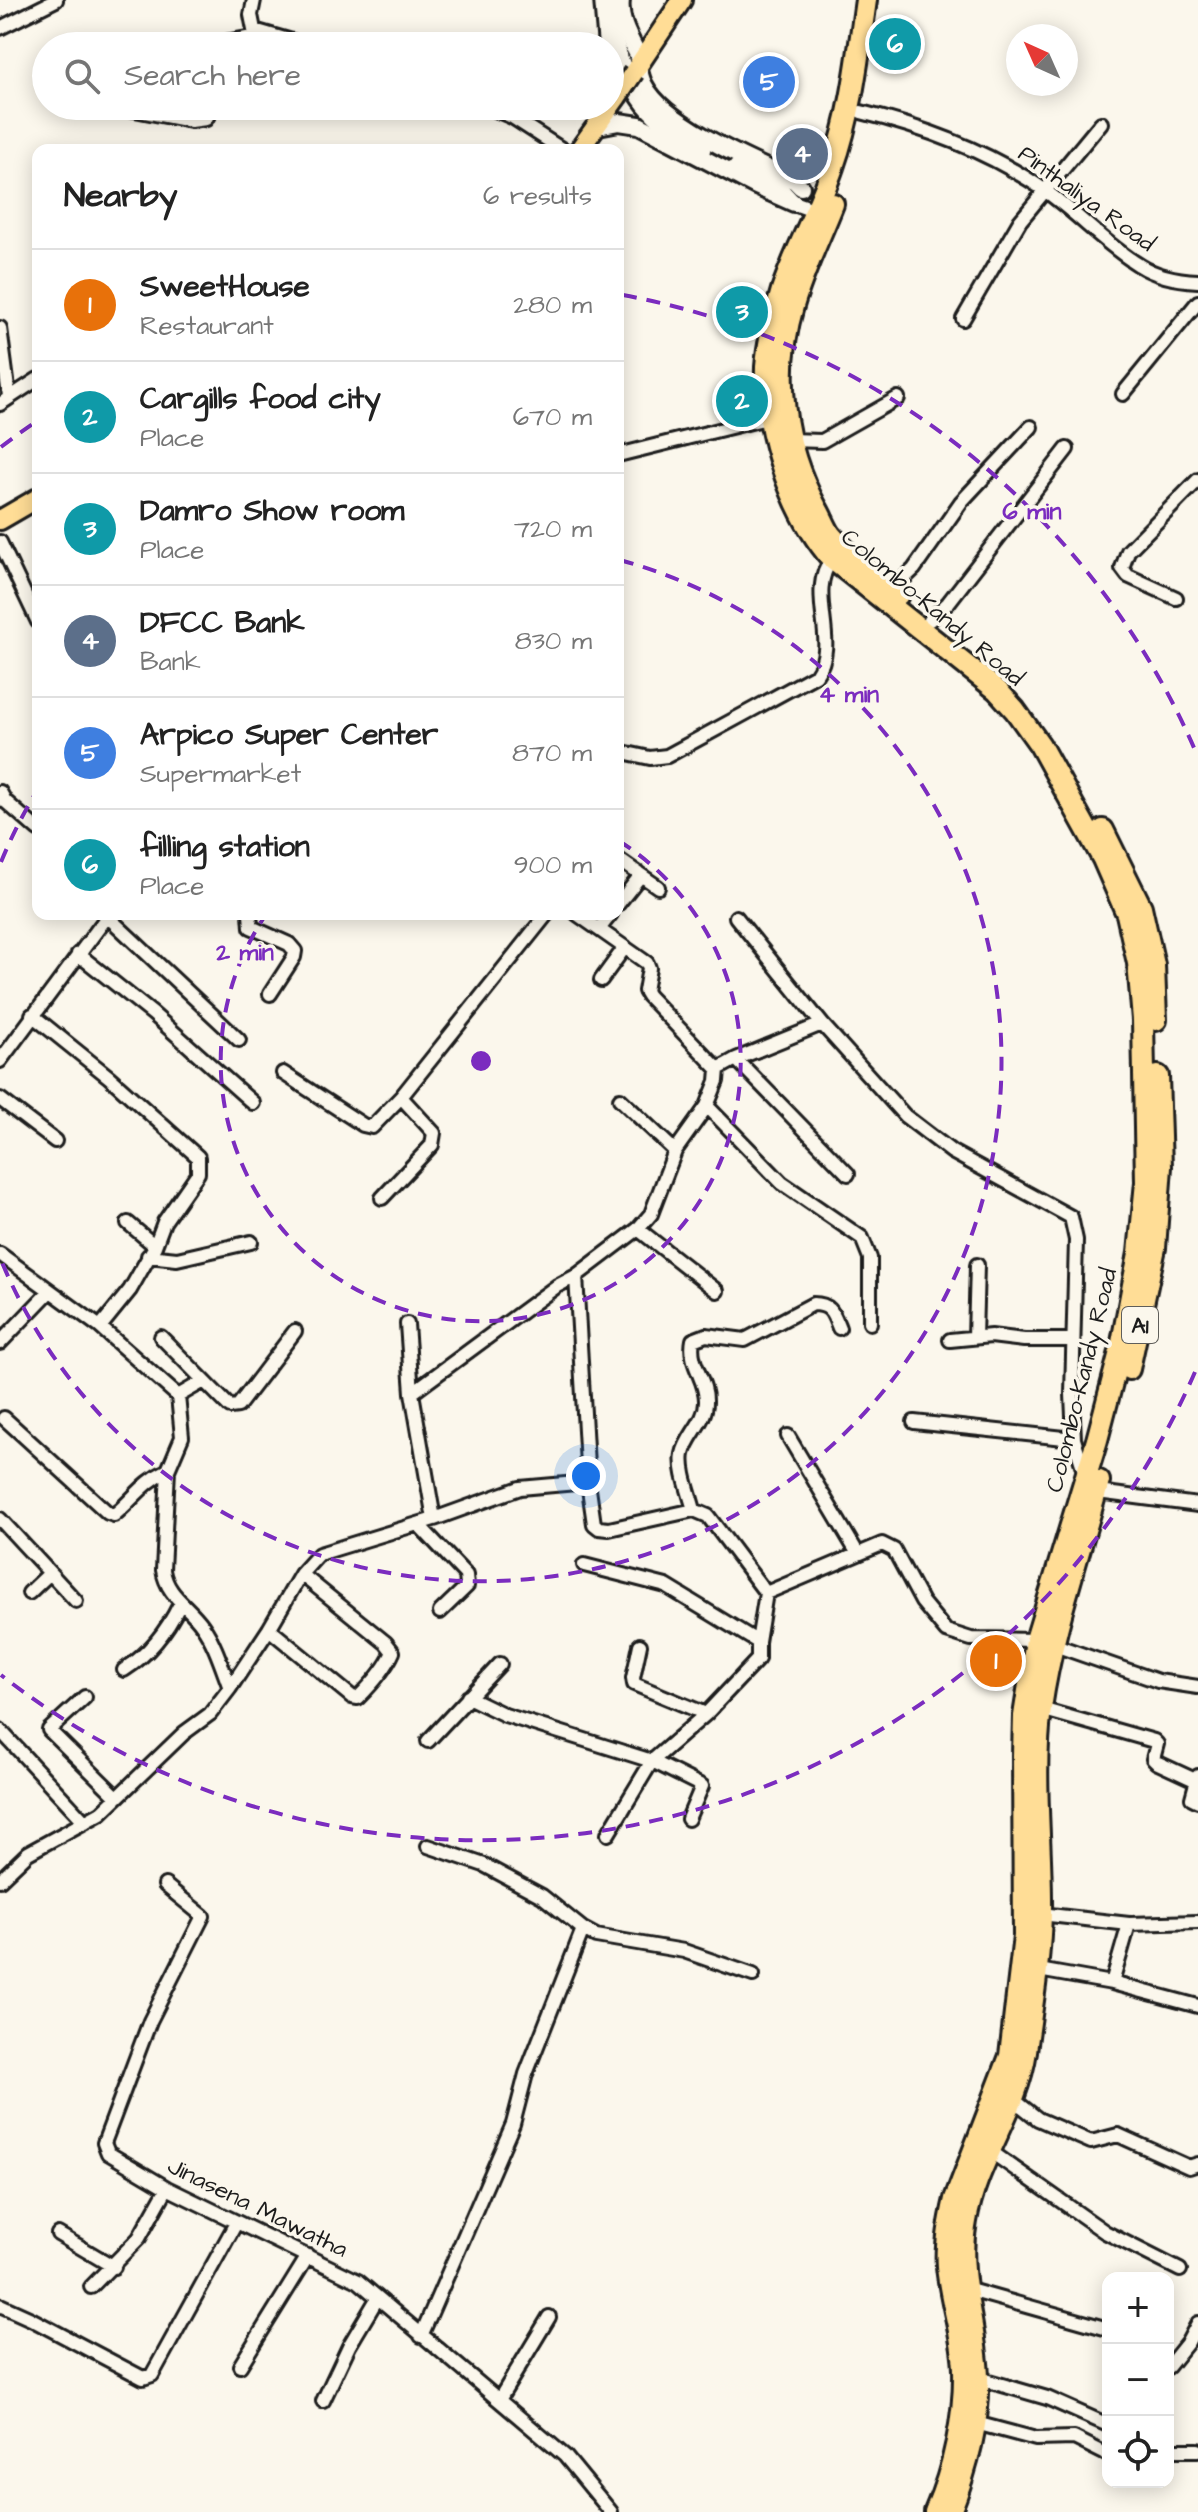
<!DOCTYPE html>
<html lang="en">
<head>
<meta charset="utf-8">
<style>
  :root { --surface:#fff; --page:#f2f2f2; --text:#222; --muted:#767676; --line:#e0e0e0; --accent:#d1495b }
  body { margin:0; font-family:"Architects Daughter",sans-serif; background:var(--page); color:var(--text) }
  .controls { position:absolute; right:24px; bottom:24px; display:grid; overflow:hidden; border-radius:16px; box-shadow:0 4px 20px #0003 }
  .controls button { width:72px; height:72px; display:grid; place-items:center; padding:0; border:0; border-bottom:2px solid var(--line); background:var(--surface); color:var(--text); font:40px sans-serif }
  .compass { position:absolute; left:1006px; top:24px; width:72px; height:72px; border-radius:50%; background:var(--surface); box-shadow:0 4px 20px #0003; rotate:315deg }
  .you { position:absolute; left:586px; top:1476px; width:28px; height:28px; margin:-20px; border:6px solid #fff; border-radius:50%; background:#1a73e8; box-shadow:0 0 0 12px #1a73e833 }
  .badge { display:grid; place-items:center; width:52px; height:52px; border-radius:50%; background:var(--accent); color:#fff; font-size:26px; font-weight:700 }
  .pin { position:absolute; translate:-50% -50%; border:4px solid #fff; box-shadow:0 2px 8px #0006 }
  .list { margin:0; padding:0; list-style:none }
  h2 { display:flex; justify-content:space-between; align-items:center; height:104px; margin:0; padding:0 32px; font-size:34px }
  h2 small { font-size:26px; font-weight:400; color:var(--muted) }
  .list li { display:grid; grid-template-columns:52px 1fr auto; gap:24px; align-items:center; box-sizing:border-box; height:112px; padding:0 32px; border-top:2px solid var(--line) }
  .list b { display:block; font-size:30px; white-space:nowrap }
  .list p { margin:0; font-size:26px; white-space:nowrap; color:var(--muted) }
  .list em { font-size:26px; font-style:normal; color:var(--muted) }
  .icon { flex:none; width:44px; height:44px; fill:none; stroke:currentColor; stroke-width:2; stroke-linecap:round; stroke-linejoin:round }
  .map { position:relative; flex:none; width:1198px; height:2512px; overflow:hidden }
  .search { position:absolute; background:var(--surface); box-shadow:0 4px 20px #0003; left:32px; top:32px; width:592px; height:88px; display:flex; align-items:center; gap:20px; box-sizing:border-box; padding:0 28px; border-radius:44px; color:var(--muted); font-size:30px }
  .panel { position:absolute; background:var(--surface); box-shadow:0 4px 20px #0003; left:32px; top:144px; width:592px; height:776px; border-radius:16px }
  .map>svg:first-child { display:block }
  .lines { fill:none; stroke-linecap:round; stroke-linejoin:round }
  .minor-casing { stroke:#1c1c1c; stroke-width:18 }
  .tertiary-casing { stroke:#1c1c1c; stroke-width:20 }
  .secondary-casing { stroke:#1c1c1c; stroke-width:22 }
  .primary-casing { stroke:#1c1c1c; stroke-width:24 }
  .trunk-casing { stroke:#1c1c1c; stroke-width:26 }
  .minor { stroke:#fbf7ec; stroke-width:12 }
  .tertiary { stroke:#fbf7ec; stroke-width:14 }
  .secondary { stroke:#fbf7ec; stroke-width:16 }
  .primary { stroke:#ffdd96; stroke-width:18 }
  .trunk { stroke:#ffdd96; stroke-width:20 }
  .primary-bridge-casing { stroke:#1c1c1c; stroke-width:24; stroke-linecap:butt }
  .primary-bridge { stroke:#ffdd96; stroke-width:18 }
  .ring { fill:none; stroke:#7b2cbf; stroke-width:4; stroke-dasharray:14 10 }
  .labels { text-anchor:middle; stroke-width:7; stroke-linejoin:round; paint-order:stroke }
  .shield { fill:#fbf7ec; stroke:#5f5e5a; stroke-width:2 }
  .shield-label { font-size:22px; font-weight:bold; fill:#1c1c1c }
  .street-label { font-size:24px; fill:#1c1c1c; stroke:#fbf7ec }
  .centre { fill:#7b2cbf; stroke:#fbf7ec; stroke-width:4 }
  .ring-label { font-size:24px; text-anchor:middle; font-weight:bold; fill:#7b2cbf; stroke:#fbf7ec; stroke-width:7; stroke-linejoin:round; paint-order:stroke }
</style>
</head>
<body>
<div class="map">
<svg width="1198" height="2512" viewBox="0 0 1198 2512">
  <rect width="100%" height="100%" fill="#fbf7ec"/>
  <filter id="ink" filterUnits="userSpaceOnUse"><feTurbulence type="fractalNoise" baseFrequency=".0125" numOctaves="2"/><feDisplacementMap in="SourceGraphic" scale="16" xChannelSelector="R" yChannelSelector="G"/><feConvolveMatrix kernelMatrix="1 2 1 2 8 2 1 2 1" color-interpolation-filters="sRGB"/></filter>
  <g filter="url(#ink)">
    <g class="lines">
      <defs>
        <path id="minor" d="M254,0l-3,15 3,15 55,16
          M0,28l56,-28
          M203,46l44,-8
          M114,106l77,15 15,-2 7,-13
          M486,106l26,11 51,33
          M861,112c65,16 132,41 186,80 32,23 59,53 92,73 17,11 39,15 59,16
          M963,319l57,-98 81,-98
          M0,328l9,68
          M1123,394l75,-92
          M0,404l38,-25
          M790,440l32,1 76,-43
          M618,455l153,-38
          M0,542l38,80
          M892,590l22,-21 47,-67 70,-75
          M1176,598l-48,-22 -6,-8 6,-17 70,-71
          M930,620l18,-17 119,-154
          M618,751l32,7 17,-2 149,-81c25,-34 -11,-81 16,-116
          M0,792l5,9 33,29
          M618,859l40,28
          M618,904l23,-29
          M250,914l1,13 38,17 6,7 -1,6 -24,37
          M577,914l70,49 2,5 -4,23 3,5 70,73 18,-10 86,-35 83,92 47,36 119,65 5,23 -4,154 2,45 11,35
          M107,916l132,124
          M736,917l86,107
          M599,929l12,-15
          M78,954l75,60 100,89
          M601,980l24,-33
          M32,1015l77,62 89,80v16l-34,49 -9,24 -25,44 -30,37
          M736,1059l112,115
          M0,1061l109,-147
          M718,1069l-1,12 -10,25 75,77 80,55 8,20v65
          M283,1073l80,52 9,2 29,-30 33,36 -2,12 -50,53
          M401,1097l146,-183
          M0,1099l55,42
          M620,1099l55,52
          M128,1223l27,23
          M638,1229l13,-15 24,-63 32,-45
          M0,1254l100,73 78,69 4,41 -14,33 -5,100c4,26 25,35 39,55 13,18 20,42 28,63l-20,26 -26,19 -83,80 -73,40 -28,27
          M148,1256l29,3 74,-17
          M576,1276l62,-47 79,62
          M407,1324l5,69 22,126
          M161,1337l69,70 8,-1 57,-75
          M975,1337l2,-72
          M950,1340l41,-4 33,4h49
          M0,1343l49,-51
          M412,1393l145,-107 19,-10 12,206
          M178,1396l26,-15
          M4,1418l104,95 6,2c20,-16 29,-33 54,-45
          M914,1422l160,17
          M788,1436l70,118
          M1090,1491l108,14
          M694,1510c-4,-16 -14,-40 -11,-56 4,-19 23,-32 23,-52 1,-23 -18,-37 -13,-62l13,-5 39,5 68,-36c18,0 20,9 26,24
          M0,1519l76,82
          M418,1524l48,51 1,11 -27,26
          M584,1565l82,21 92,56
          M29,1593l21,-20
          M269,1629l83,68 6,1c13,-13 28,-30 35,-46l-7,-9 -85,-69
          M1052,1644l106,37 40,6
          M640,1645l-7,33 1,6 72,30
          M124,1670c25,-16 43,-39 56,-66
          M230,1688l39,-59 32,-55 18,-20 115,-35 86,-31 68,-6 6,42 5,4 10,1 85,-19 14,6 58,77 116,-49 12,6 28,52 24,29 25,8 65,1
          M85,1697l-36,33 68,67
          M468,1697l37,18 147,46 54,-47 52,-55v-17l8,-49
          M1041,1709l113,32 3,3 -4,15 3,3 39,18
          M0,1730l85,92
          M428,1741l72,-77
          M1198,1776l-6,22 6,3
          M608,1834l44,-73 50,25 -14,33
          M428,1846l56,19 58,31 41,33 13,7 88,15 69,24
          M165,1885l38,31 -53,105 -46,122 4,10 59,35 191,93 207,175 46,56
          M1041,1914l88,10
          M1033,1969l79,14 86,23
          M1112,1983l17,-59 69,-2
          M1014,2100l24,19 53,23 27,-7 71,32 9,-3
          M990,2151l115,81 75,38
          M58,2234l56,33
          M91,2287l48,-49 28,-50
          M966,2289l142,40
          M0,2305l31,14 112,59 9,-3 84,-152
          M421,2336l92,-212 13,-50 57,-145
          M240,2366l68,-110
          M1168,2367l20,-25 10,-19
          M978,2378l69,20 61,27
          M499,2400l50,-83
          M323,2401l26,-55 28,-47
          M972,2422l64,17 38,-1 34,17
          M1168,2450h30"/>
        <path id="tertiary" d="M612,0c-3,13 0,24 3,37 14,60 35,83 88,113
          M736,167l47,24 11,12 28,10"/>
        <path id="secondary" d="M603,0l4,46
          M621,0c-3,22 11,42 20,61
          M610,66l2,16 -2,25
          M638,67c2,6 3,13 6,18 20,40 111,78 151,96l6,6
          M598,126l21,-4 20,3 117,61 38,17"/>
        <path id="primary" d="M634,72l48,-72
          M579,150l38,-53
          M0,520l38,-22"/>
        <path id="trunk" d="M866,0c-8,56 -14,113 -33,167 -14,42 -37,81 -51,123 -7,24 -14,52 -16,77 -2,62 25,146 66,192l165,131 18,20 25,35 63,114 24,55 11,49 5,57 3,162 -7,71 -18,95 -24,92 -61,200 -12,76 -1,39 1,181 -14,120 -55,143c-5,21 -10,46 -8,67 3,34 16,69 17,103 1,47 -10,99 -29,143
          M833,204c-13,33 -30,67 -40,102 -20,67 -10,140 23,201 5,8 9,19 14,27 13,16 51,48 68,61
          M1103,830l38,77 13,58 2,55
          M1129,1369l26,-121 6,-81 -3,-91
          M950,2512c16,-41 30,-91 28,-135 -2,-52 -22,-104 -12,-156 10,-60 51,-109 60,-170 6,-45 14,-92 15,-138 1,-68 -9,-136 0,-205 11,-77 38,-152 58,-227"/>
      </defs>
      <!-- minor casing -->
      <use href="#minor" class="minor-casing"/>
      <!-- tertiary casing -->
      <use href="#tertiary" class="tertiary-casing"/>
      <!-- secondary casing -->
      <use href="#secondary" class="secondary-casing"/>
      <!-- primary casing -->
      <use href="#primary" class="primary-casing"/>
      <!-- trunk casing -->
      <use href="#trunk" class="trunk-casing"/>
      <!-- minor -->
      <use href="#minor" class="minor"/>
      <!-- tertiary -->
      <use href="#tertiary" class="tertiary"/>
      <!-- secondary -->
      <use href="#secondary" class="secondary"/>
      <!-- primary -->
      <use href="#primary" class="primary"/>
      <!-- trunk -->
      <use href="#trunk" class="trunk"/>
      <defs>
        <path id="primary-bridge" d="M617,97l17,-25"/>
      </defs>
      <!-- primary-bridge casing -->
      <use href="#primary-bridge" class="primary-bridge-casing"/>
      <!-- primary-bridge -->
      <use href="#primary-bridge" class="primary-bridge"/>
    </g>
  </g>
  <!-- distance rings -->
  <g class="ring">
    <path d="M619 841A260 260 0 1 1 265 916"/>
    <path d="M1 862A520 520 0 0 1 38 789M620 560A520 520 0 1 1 1 1260"/>
    <path d="M1195 1372A779 779 0 0 1 1 1675M1 447A779 779 0 0 1 34 423M623 295A779 779 0 0 1 1195 750"/>
  </g>
  <g class="labels">
    <!-- shield labels -->
    <rect class="shield" x="1122" y="1307" width="36" height="36" rx="6"/>
    <g class="shield-label">
      <text x="1140" y="1333">A1</text>
    </g>
    <!-- street labels -->
    <g class="street-label">
      <text transform="translate(1087 198) rotate(36)" y="8">Pinthaliya Road</text>
      <text transform="translate(933 607) rotate(40)" y="8">Colombo-Kandy Road</text>
      <text transform="translate(1081 1380) rotate(-76)" y="8">Colombo-Kandy Road</text>
      <text transform="translate(258 2207) rotate(26)" y="8">Jinasena Mawatha</text>
    </g>
  </g>
  <circle cx="481" cy="1061" r="12" class="centre"/>
  <g class="ring-label">
    <text x="1032" y="519">6 min</text>
    <text x="849" y="702">4 min</text>
    <text x="245" y="960">2 min</text>
  </g>
</svg>
<div class="controls">
<button>+</button>
<button>−</button>
<button><svg class="icon" aria-label="locate" viewBox="0 0 24 24"><circle cx="12" cy="12" r="6"/><path d="M12 2v4M12 18v4M2 12h4M18 12h4"/></svg></button>
</div>
<svg class="compass" viewBox="-18 -18 36 36"><path d="M0-13l5 13h-10z" fill="#e53935"/><path d="M0 13l5-13h-10z" fill="#767676"/></svg>
<div class="you"></div>
<div class="pin badge" style="left:996px;top:1661px;background:#e8710a">1</div>
<div class="pin badge" style="left:742px;top:401px;background:#0f9aa8">2</div>
<div class="pin badge" style="left:742px;top:312px;background:#0f9aa8">3</div>
<div class="pin badge" style="left:802px;top:154px;background:#5c6f8a">4</div>
<div class="pin badge" style="left:769px;top:82px;background:#3f7fe0">5</div>
<div class="pin badge" style="left:895px;top:44px;background:#0f9aa8">6</div>
<div class="search"><svg class="icon" aria-label="search" viewBox="0 0 24 24"><circle cx="10" cy="10" r="6"/><path d="M15 15l6 6"/></svg>Search here</div>
<section class="panel">
<h2>Nearby<small>6 results</small></h2>
<ul class="list">
<li><span class="badge" style="background:#e8710a">1</span><div><b>SweetHouse</b><p>Restaurant</p></div><em>280 m</em></li>
<li><span class="badge" style="background:#0f9aa8">2</span><div><b>Cargills food city</b><p>Place</p></div><em>670 m</em></li>
<li><span class="badge" style="background:#0f9aa8">3</span><div><b>Damro Show room</b><p>Place</p></div><em>720 m</em></li>
<li><span class="badge" style="background:#5c6f8a">4</span><div><b>DFCC Bank</b><p>Bank</p></div><em>830 m</em></li>
<li><span class="badge" style="background:#3f7fe0">5</span><div><b>Arpico Super Center</b><p>Supermarket</p></div><em>870 m</em></li>
<li><span class="badge" style="background:#0f9aa8">6</span><div><b>filling station</b><p>Place</p></div><em>900 m</em></li>
</ul>
</section>
</div>
</body>
</html>
